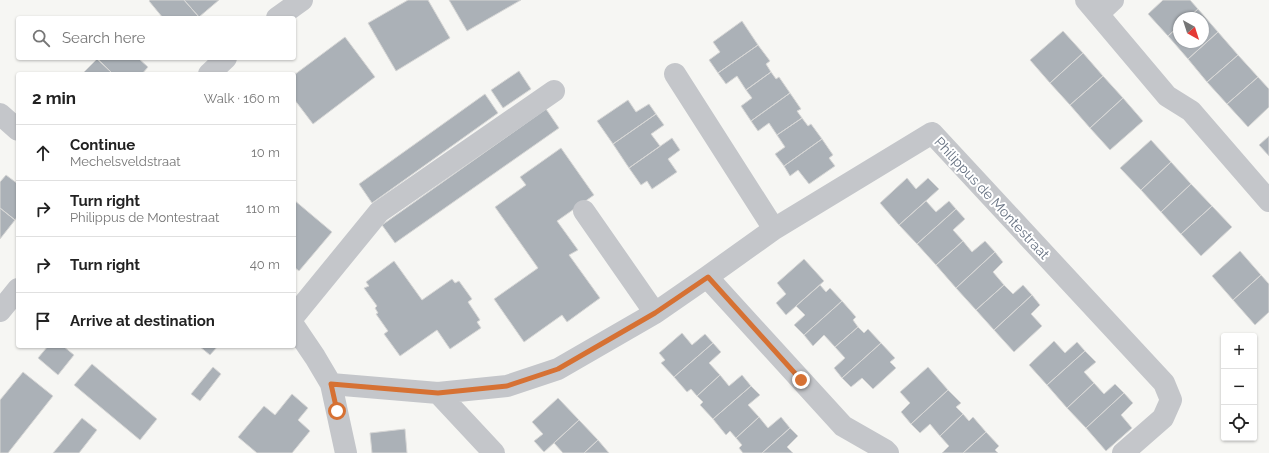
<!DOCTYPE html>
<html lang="en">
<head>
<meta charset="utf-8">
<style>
  :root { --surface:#fff; --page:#f2f2f2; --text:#222; --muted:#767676; --line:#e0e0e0 }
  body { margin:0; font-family:Raleway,sans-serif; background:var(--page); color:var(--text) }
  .controls { position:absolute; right:12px; bottom:12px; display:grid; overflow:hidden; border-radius:4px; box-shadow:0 1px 3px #0004 }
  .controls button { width:36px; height:36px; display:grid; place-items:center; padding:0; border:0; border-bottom:1px solid var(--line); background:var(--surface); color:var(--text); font:20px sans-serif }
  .compass { position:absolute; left:1173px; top:12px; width:36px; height:36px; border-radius:50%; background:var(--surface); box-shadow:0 1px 3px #0004; rotate:141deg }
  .stop { position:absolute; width:12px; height:12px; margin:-9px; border:3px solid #d67133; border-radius:50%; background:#fff }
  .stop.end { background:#d67133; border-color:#fff; box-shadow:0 1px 4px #0008 }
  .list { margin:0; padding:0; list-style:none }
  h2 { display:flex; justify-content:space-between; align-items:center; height:52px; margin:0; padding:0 16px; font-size:17px }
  h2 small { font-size:13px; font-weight:400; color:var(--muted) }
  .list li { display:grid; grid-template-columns:26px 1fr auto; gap:12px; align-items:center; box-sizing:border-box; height:56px; padding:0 16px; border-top:1px solid var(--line) }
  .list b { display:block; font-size:15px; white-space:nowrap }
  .list p { margin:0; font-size:13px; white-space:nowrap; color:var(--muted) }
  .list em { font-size:13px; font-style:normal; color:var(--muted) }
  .icon { flex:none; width:22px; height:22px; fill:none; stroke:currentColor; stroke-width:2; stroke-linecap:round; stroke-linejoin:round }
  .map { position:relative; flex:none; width:1269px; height:453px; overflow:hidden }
  .search { position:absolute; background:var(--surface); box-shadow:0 1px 3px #0004; left:16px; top:16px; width:280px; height:44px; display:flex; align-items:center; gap:10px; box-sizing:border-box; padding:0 14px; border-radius:4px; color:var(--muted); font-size:15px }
  .panel { position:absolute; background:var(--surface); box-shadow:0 1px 3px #0004; left:16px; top:72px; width:280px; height:276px; border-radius:4px }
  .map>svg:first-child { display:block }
  .building { fill:#abb1b7; stroke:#d7d7d6 }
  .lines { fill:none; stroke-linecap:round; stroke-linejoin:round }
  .minor { stroke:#c4c6ca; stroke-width:22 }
  .route { stroke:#d67133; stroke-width:5 }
  .labels { text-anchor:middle; stroke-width:4; stroke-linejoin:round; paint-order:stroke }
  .street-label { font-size:14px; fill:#677282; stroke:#fff }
</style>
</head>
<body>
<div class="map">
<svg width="1269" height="453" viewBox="0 0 1269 453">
  <rect width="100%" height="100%" fill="#f6f6f3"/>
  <!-- building -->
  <path class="building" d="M150,0h34l15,17 -36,1 -14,-17z
    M184,0h35l-20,17z
    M408,0h20l22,38 -54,33 -28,-48z
    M449,0h72l-54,31z
    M1163,0h27l8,9 -10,9h-9v8l-11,10 -20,-22z
    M1198,9l20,23 -30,27 -20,-23 11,-10v16h24v-24h-15z
    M742,21l16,24 -40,28 -9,-13 11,-8 -7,-10z
    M1063,31l20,22 -33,30 -20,-23z
    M1218,32l20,23 -31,27 -19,-23z
    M345,37l30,40 -62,47 -19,-25v-24z
    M758,45l12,16 -4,3 5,8 -25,18 -9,-14 -11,8 -8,-11z
    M1083,53l20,23 -33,29 -20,-22z
    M1238,55l20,22 -31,27 -20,-22z
    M97,58h41l10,9 -6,7h-29z
    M97,59l16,15h-31z
    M519,71l12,18 -28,19 -12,-18z
    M771,72l5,7 3,-2 11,16 -39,28 -10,-15 11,-8 -6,-8z
    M1103,76l20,22 -33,30 -20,-23z
    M1258,77l11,12v18l-21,20 -21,-23z
    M790,93l11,16 -4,2 5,7 -25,17 -8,-12 -11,8 -7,-10z
    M485,94l13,19 -126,90 -13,-19z
    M1123,98l20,23 -33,29 -20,-22z
    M628,100l8,12 13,-8 7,10 -43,30 -16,-23z
    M546,109l13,19 -164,115 -13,-18z
    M656,114l8,11 -13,9 9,12 -31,22 -16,-24z
    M802,118l6,8 3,-2 11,15 -38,27 -9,-12 10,-7 -8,-12z
    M1269,136v20l-10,-11z
    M672,138l8,12 -12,9 9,13 -25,17 -5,-8 -6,4 -12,-17z
    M822,139l11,16 -4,3 6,8 -26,18 -11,-14 -8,6 -6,-10z
    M1151,140l20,22 -30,28 -21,-22z
    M561,148l33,47 -37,26 21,29 -9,5 31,43 -33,24 -5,-7 -38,27 -30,-43 44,-31 -43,-61 31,-22 -6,-8z
    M1171,162l20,22 -30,28 -20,-22z
    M6,175l12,9v32l-3,4 -15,-12v-26z
    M907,178l9,11 12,-11 11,11 -40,36 -19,-22z
    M1191,184l21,22 -31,28 -20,-22z
    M294,200l38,32 -33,39 -5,-4z
    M926,201l10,11 13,-11 7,8 -39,35 -18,-19z
    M1212,206l20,21 -31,29 -20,-22z
    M0,208l15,12 -15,19z
    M956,209l9,10 -12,11 10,11 -27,24 -19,-21z
    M963,241l9,11 13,-11 10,11 -39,36 -20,-23z
    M1240,251l21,24 -28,25 -21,-24z
    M995,252l8,10 -10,10 11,13 -28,25 -20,-22z
    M804,259l20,22 -38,34 -10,-12 10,-9 -9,-11z
    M394,261l28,39 30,-21 3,4 4,-2 13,18 -4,3 12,18 -3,2 4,6 -31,21 -13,-19 -37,26 -16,-22 4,-3 -12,-17 2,-1 -3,-5 2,-2 -13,-18 5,-2 -3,-4z
    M1261,275l8,9v28l-14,13 -22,-25z
    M820,285l6,7 4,-4 12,13 -38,34 -10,-10 11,-10 -9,-9z
    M1004,285l9,9 10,-9 9,10 -38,35 -18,-20z
    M1032,295l8,10 -9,9 11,12 -28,26 -20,-22z
    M842,301l14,16 -3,3 5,7 -23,20 -11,-12 -11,11 -9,-11z
    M858,327l6,6 4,-4 13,14 -39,35 -8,-10 11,-10 -10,-11z
    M682,333l10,12 13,-11 8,9 -39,34 -13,-14 4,-3 -6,-7z
    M1054,341l11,12 12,-11 8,9 -38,34 -18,-20z
    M713,343l8,9 -12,11 11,12 -23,21 -6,-7 -4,3 -13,-15z
    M881,343l14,15 -5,4 6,6 -23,21 -11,-11 -11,9 -9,-9z
    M48,346h15l11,9 -16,20 -20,-17z
    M199,346h19l-8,9z
    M1085,351l11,11 -12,10 10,11 -27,25 -20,-23z
    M92,364l65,55 -17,21 -66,-55z
    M213,367l8,7 -21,27 -9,-7z
    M928,367l20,23 -37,34 -10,-12 9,-9 -10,-11z
    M23,372l30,24 -45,57h-8v-53z
    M720,375l9,11 13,-11 9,11 -38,33 -13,-14 3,-3 -6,-6z
    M1094,383l10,11 11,-10 9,9 -38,35 -19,-20z
    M751,386l9,9 -12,10 11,12 -23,21 -6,-7 -4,4 -13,-16z
    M948,390l13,13 -5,4 7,7 -23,22 -10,-12 -10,9 -9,-9z
    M1124,393l9,10 -12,12 11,13 -26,23 -20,-23z
    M292,394l16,14 -10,12 12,11 -18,22h-35l-19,-16 26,-31 11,9z
    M558,398l21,22 -35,32 -10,-11 9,-7 -11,-12z
    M963,414l6,7 4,-4 13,15 -23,21h-21l7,-7 -9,-10z
    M759,417l9,11 13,-11 9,11 -28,25h-19l-4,-5 3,-3 -6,-7z
    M82,418l15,12 -18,23h-26z
    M579,420l19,20 -14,13h-21l-9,-10z
    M790,428l8,8 -11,11 6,6h-31z
    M405,429l2,24h-35l-2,-20z
    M986,432l13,14 -4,4 3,3h-35z
    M598,440l11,13h-25z"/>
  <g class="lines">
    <!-- minor -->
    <path class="minor" d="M1086,0l81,96 24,15 78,90
      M1098,14l15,-14
      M277,18l25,-18
      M209,74l17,-16
      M675,74l99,155
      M0,114l18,16
      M584,211l71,102
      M707,277l136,149 42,24 3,3
      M0,311l18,-22
      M294,316l85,-104 175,-121
      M294,326l21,31 16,27 15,69
      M331,384l107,9 69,-7 51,-17 97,-56 52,-36 67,-48 158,-96 232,250 7,17 -8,18 -40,35
      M438,393l56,60"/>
  </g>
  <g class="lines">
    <!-- route -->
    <path class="route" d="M337,411l-6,-27 107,9 69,-7 51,-17 97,-56 53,-36 93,103"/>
  </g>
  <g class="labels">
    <!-- street labels -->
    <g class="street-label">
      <text transform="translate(992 198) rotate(47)" y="5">Philippus de Montestraat</text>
    </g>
  </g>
</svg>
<div class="controls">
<button>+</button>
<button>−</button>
<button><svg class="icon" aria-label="locate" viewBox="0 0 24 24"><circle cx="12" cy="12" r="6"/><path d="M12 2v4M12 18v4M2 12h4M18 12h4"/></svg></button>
</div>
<svg class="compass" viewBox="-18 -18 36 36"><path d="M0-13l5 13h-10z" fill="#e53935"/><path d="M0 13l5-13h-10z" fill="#767676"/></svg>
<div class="stop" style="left:337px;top:411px"></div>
<div class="stop end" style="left:801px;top:380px"></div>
<div class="search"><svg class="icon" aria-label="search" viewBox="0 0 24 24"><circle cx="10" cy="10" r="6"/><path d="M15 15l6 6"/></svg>Search here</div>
<section class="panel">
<h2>2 min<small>Walk · 160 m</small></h2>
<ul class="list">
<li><svg class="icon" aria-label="ahead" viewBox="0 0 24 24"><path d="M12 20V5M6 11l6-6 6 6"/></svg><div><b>Continue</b><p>Mechelsveldstraat</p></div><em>10 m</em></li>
<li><svg class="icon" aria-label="right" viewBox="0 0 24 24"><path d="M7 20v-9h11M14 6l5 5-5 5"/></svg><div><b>Turn right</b><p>Philippus de Montestraat</p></div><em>110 m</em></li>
<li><svg class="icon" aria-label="right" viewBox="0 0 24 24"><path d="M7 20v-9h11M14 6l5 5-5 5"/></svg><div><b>Turn right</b></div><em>40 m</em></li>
<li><svg class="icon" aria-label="arrive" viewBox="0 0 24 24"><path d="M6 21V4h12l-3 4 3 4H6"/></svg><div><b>Arrive at destination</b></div></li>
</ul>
</section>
</div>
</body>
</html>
